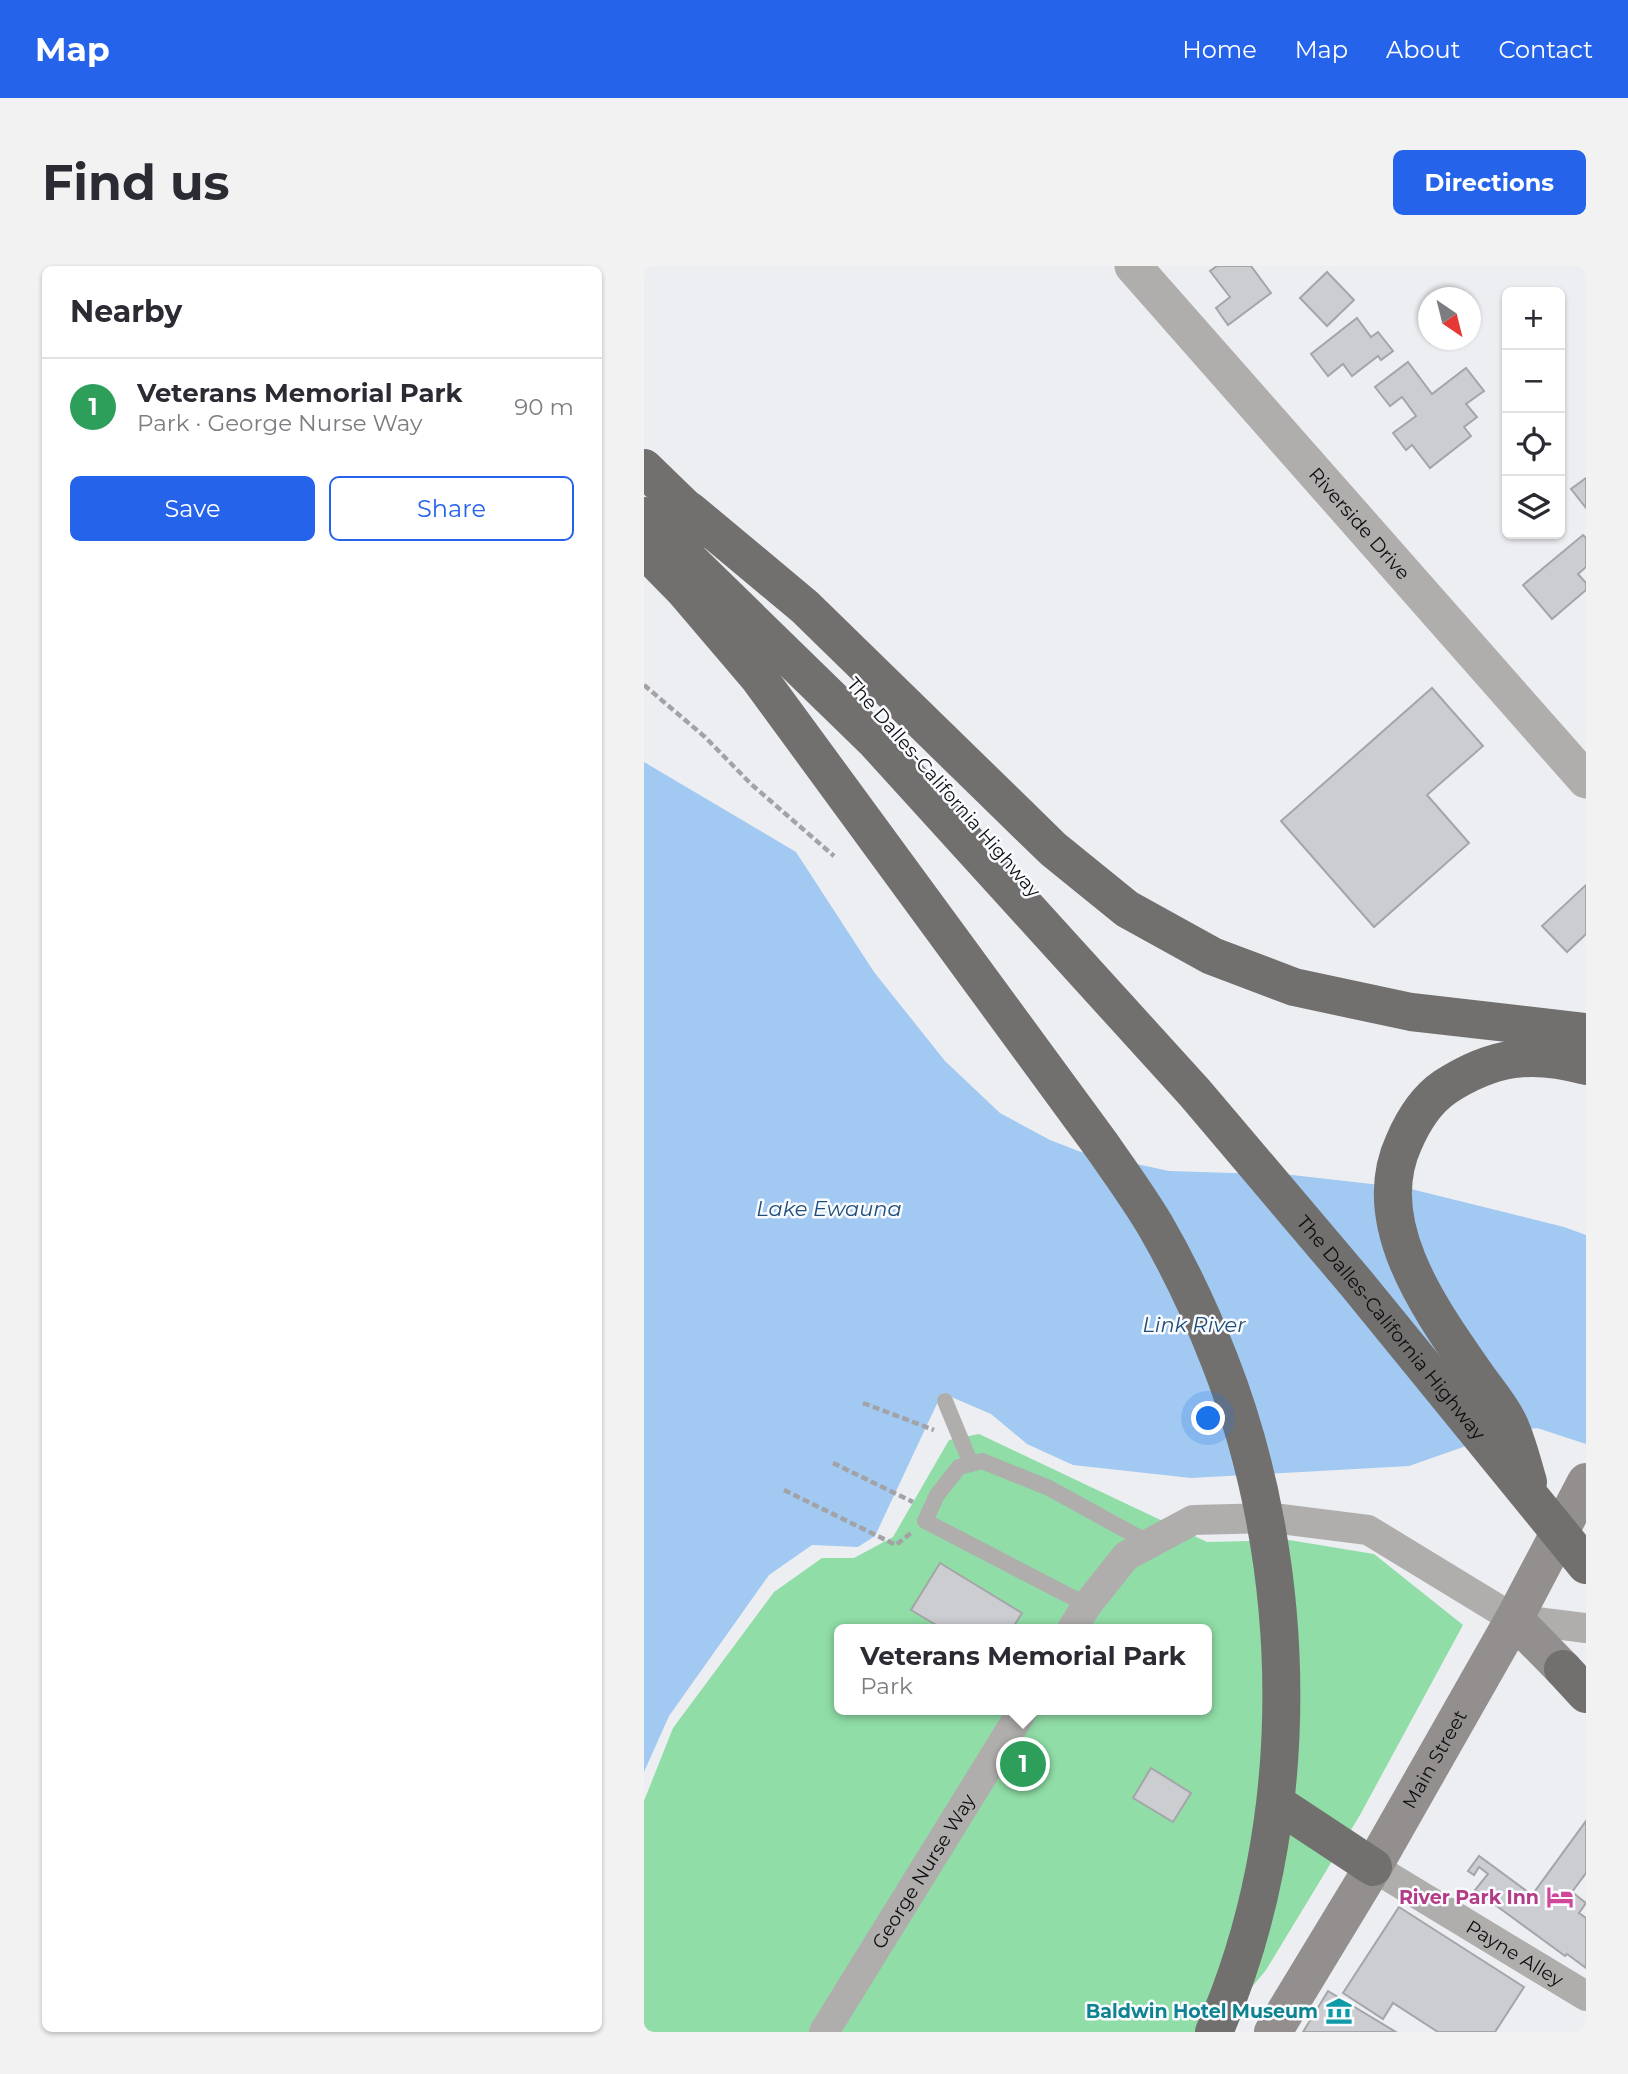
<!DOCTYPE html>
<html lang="en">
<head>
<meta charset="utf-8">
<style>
  :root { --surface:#fff; --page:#f2f2f3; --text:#2b2b33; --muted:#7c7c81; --line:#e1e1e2; --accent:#2563eb }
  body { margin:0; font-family:Montserrat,sans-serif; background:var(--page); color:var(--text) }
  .controls { position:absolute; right:21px; top:21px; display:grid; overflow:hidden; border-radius:10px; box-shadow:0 2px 5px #0004 }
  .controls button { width:63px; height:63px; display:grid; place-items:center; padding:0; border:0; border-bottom:2px solid var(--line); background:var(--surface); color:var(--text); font:35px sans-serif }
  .compass { position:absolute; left:774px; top:21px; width:63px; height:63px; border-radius:50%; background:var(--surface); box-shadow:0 2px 5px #0004; rotate:145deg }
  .you { position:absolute; left:565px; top:1153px; width:24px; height:24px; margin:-18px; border:5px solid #fff; border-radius:50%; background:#1a73e8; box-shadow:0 0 0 10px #1a73e833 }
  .badge { display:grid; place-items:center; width:46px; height:46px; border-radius:50%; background:var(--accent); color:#fff; font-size:23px; font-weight:700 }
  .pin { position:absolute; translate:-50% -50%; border:4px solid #fff; box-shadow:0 2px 7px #0006 }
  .popup { position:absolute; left:190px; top:1358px; width:378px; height:91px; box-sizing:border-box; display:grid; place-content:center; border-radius:10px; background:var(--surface); filter:drop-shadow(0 2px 5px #0005); font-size:23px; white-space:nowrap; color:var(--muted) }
  .popup b { font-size:26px; color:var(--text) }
  .popup::after { content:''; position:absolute; left:50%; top:100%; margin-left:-14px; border:14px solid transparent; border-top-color:var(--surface) }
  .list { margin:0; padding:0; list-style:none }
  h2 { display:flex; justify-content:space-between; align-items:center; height:91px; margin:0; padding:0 28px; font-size:30px }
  h2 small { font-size:23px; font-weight:400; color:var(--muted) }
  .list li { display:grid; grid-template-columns:46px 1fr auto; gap:21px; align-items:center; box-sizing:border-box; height:98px; padding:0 28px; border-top:2px solid var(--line) }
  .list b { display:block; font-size:26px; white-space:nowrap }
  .list p { margin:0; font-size:23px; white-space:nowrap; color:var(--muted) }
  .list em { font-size:23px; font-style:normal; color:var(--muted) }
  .actions { display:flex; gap:14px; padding:21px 28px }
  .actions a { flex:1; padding:16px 0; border:2px solid var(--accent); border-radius:10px; text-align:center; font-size:24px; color:var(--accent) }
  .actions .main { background:var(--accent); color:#fff }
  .icon { flex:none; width:38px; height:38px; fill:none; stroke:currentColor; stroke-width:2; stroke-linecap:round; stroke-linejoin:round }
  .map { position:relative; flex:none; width:942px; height:1766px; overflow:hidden; border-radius:10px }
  header { display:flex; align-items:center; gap:42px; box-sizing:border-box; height:98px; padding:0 35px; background:var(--accent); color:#fff }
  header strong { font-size:33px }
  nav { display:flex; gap:38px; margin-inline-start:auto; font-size:24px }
  .intro { display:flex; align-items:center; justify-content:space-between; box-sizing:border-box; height:168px; padding:0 42px }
  h1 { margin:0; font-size:49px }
  .button { padding:18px 32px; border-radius:10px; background:var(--accent); color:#fff; font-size:24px; font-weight:700 }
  main { display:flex; gap:42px; padding:0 42px }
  aside { flex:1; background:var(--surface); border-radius:10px; box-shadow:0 2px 5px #0004 }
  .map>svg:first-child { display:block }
  .green { fill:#90dda7; fill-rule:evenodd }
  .water { fill:#a1c9f1 }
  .building { fill:#cccdd1; stroke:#a4a5a8; stroke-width:2 }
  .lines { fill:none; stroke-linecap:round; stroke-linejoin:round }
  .path { stroke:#a3a3a7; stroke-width:4.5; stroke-dasharray:7 3.5; stroke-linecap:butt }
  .service { stroke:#b0aead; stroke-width:16 }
  .minor { stroke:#b0aead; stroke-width:30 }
  .tertiary { stroke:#b0aead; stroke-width:37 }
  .secondary { stroke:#928f8e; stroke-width:38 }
  .trunk { stroke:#72706e; stroke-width:38 }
  .labels { text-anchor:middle; stroke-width:5; stroke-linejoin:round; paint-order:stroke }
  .street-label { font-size:19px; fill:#0d0d0f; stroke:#fafbff }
  .hotel-label { font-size:19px; font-weight:bold; fill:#b23c85; stroke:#fafbff; text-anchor:end }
  .culture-label { font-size:19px; font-weight:bold; fill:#0d838f; stroke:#fafbff; text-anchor:end }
  .water-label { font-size:21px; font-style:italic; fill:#204f7b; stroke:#fafbff }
</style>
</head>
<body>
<header>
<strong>Map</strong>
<nav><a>Home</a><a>Map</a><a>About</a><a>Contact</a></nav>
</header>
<div class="intro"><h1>Find us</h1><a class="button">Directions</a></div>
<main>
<aside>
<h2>Nearby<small></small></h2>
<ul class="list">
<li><span class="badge" style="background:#2e9e5b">1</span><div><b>Veterans Memorial Park</b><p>Park · George Nurse Way</p></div><em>90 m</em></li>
</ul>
<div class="actions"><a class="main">Save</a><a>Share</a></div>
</aside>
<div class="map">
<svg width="942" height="1766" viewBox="0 0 942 1766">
  <rect width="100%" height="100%" fill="#edeef2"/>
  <!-- green -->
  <path class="green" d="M335,1168l228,108 82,-2 85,14 89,71 -103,190 -94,155 -51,62h-571v-231l29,-73 101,-136 48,-34h32l39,-21 56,-97zM195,1363h368v81h-368z"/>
  <!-- water -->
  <path class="water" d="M0,496l152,90 78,120 71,89 55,52 50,27 31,12 88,19 123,4 115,13 157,39 22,8v209l-49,-16 -31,4 -97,34 -218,12 -118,-13 -46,-21 -36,-30 -49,-21 -67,143 -17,11 -46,-2 -43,30 -100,141 -25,56z"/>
  <!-- building -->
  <path class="building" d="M573,0h34l20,27 -43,32 -12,-17 14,-11 -20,-26z
    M683,6l27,28 -27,26 -27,-28z
    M713,52l14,19 7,-5 15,19 -12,9 -3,-4 -26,20 -9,-12 -15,12 -17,-22z
    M764,96l24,32 34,-26 18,23 -18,13 11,13 -13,10 7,9 -41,32 -18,-23 -6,5 -13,-17 23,-17 -14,-19 -12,9 -15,-19z
    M942,212v30l-15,-19z
    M939,269l3,3v29l-8,7 8,9v7l-34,29 -29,-34z
    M788,422l51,58 -56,49 42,48 -95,84 -93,-106z
    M942,619v49l-19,18 -25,-26z
    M296,1297l82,50 -10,16h-69l-32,-19z
    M507,1502l40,25 -18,29 -40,-24z
    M942,1555v52l-14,19 14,11 -7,10 7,5v50l-19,-14 -2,2 -90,-66 13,-16 -9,-7 -5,8 -6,-4 11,-15 53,39z
    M755,1641l125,80 -29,45h-57l-45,-29 -10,16 -40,-26z
    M684,1725l68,41h-93z"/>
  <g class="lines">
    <!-- path -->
    <path class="path" d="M0,419l61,52 46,47 83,72
      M219,1137l71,27
      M189,1197l80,39
      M140,1224l112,55 15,-12"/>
    <!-- service -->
    <path class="service" d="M301,1135l26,63
      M443,1339l-162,-84 12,-26 22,-28 23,-6 67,27 100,55"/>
    <!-- minor -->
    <g class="minor">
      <path d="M428,1363l15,-24 39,-49 67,-36 80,-2 95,12 146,89 72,9"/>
      <path id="s1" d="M729,1601l213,129"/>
      <path id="s2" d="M180,1766l199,-322"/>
    </g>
    <!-- tertiary -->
    <path class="tertiary" id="s3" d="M489,0l453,514"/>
    <!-- secondary -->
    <g class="secondary">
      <path d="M870,1353l49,50"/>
      <path id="s4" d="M629,1766l100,-165 141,-248 72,-137"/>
    </g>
    <!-- trunk -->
    <g class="trunk">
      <path d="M0,202l63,61"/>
      <path d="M46,245l115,96 248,242 74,60 85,47 82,31 117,25 175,20"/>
      <path id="s5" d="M0,250l232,226 319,351 161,190 230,282"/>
      <path d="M0,283l40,41 75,88 343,468c18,26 37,52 53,79 25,43 46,88 64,134 82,208 86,467 -5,673"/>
      <path d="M884,1216c-6,-20 -11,-42 -20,-60 -8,-16 -20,-30 -30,-44 -45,-65 -112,-154 -74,-236 9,-21 22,-42 41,-55 48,-31 86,-36 141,-21"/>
      <path d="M919,1403l23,25"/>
      <path d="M632,1537l97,64"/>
    </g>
  </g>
  <!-- icons -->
  <defs>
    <symbol id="hotel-bare" viewBox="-9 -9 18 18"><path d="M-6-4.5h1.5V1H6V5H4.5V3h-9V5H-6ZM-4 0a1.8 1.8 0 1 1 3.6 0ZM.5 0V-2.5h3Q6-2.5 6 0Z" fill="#d1479c" stroke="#fafbff" stroke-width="2.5" paint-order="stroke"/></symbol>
    <symbol id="museum-bare" viewBox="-9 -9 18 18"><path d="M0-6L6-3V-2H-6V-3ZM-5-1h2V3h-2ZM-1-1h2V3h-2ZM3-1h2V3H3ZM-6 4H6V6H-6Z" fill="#0f9aa8" stroke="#fafbff" stroke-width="2.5" paint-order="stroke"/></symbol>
  </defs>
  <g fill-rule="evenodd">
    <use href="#hotel-bare" x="897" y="1612" width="38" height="38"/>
    <use href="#museum-bare" x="676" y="1726" width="38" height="38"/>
  </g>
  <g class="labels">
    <!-- street labels -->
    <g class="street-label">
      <text dy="7" stroke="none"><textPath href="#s3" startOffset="343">Riverside Drive</textPath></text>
      <text transform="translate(300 521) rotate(49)" y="7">The Dalles-California Highway</text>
      <text dy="7" stroke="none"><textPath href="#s5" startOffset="1104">The Dalles-California Highway</textPath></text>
      <text dy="7" stroke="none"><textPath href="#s4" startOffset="317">Main Street</textPath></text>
      <text dy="7" stroke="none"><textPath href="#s2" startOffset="189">George Nurse Way</textPath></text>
      <text dy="7" stroke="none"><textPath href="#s1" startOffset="166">Payne Alley</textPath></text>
    </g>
    <!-- hotel labels -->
    <g class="hotel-label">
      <text x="895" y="1638">River Park Inn</text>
    </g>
    <!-- culture labels -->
    <g class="culture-label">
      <text x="674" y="1752">Baldwin Hotel Museum</text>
    </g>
    <!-- water labels -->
    <g class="water-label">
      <text x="185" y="950">Lake Ewauna</text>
      <text x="550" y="1066">Link River</text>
    </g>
  </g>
</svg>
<div class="controls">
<button>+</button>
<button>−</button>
<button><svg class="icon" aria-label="locate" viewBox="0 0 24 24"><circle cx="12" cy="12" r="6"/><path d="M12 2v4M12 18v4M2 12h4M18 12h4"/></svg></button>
<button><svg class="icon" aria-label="layers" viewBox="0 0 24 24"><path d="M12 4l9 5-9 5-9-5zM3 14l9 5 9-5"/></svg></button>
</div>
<svg class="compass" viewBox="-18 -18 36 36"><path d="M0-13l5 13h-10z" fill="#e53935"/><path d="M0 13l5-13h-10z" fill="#7c7c81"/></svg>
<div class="you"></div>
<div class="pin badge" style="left:379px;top:1498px;background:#2e9e5b">1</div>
<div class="popup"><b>Veterans Memorial Park</b>Park</div>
</div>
</main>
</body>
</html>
